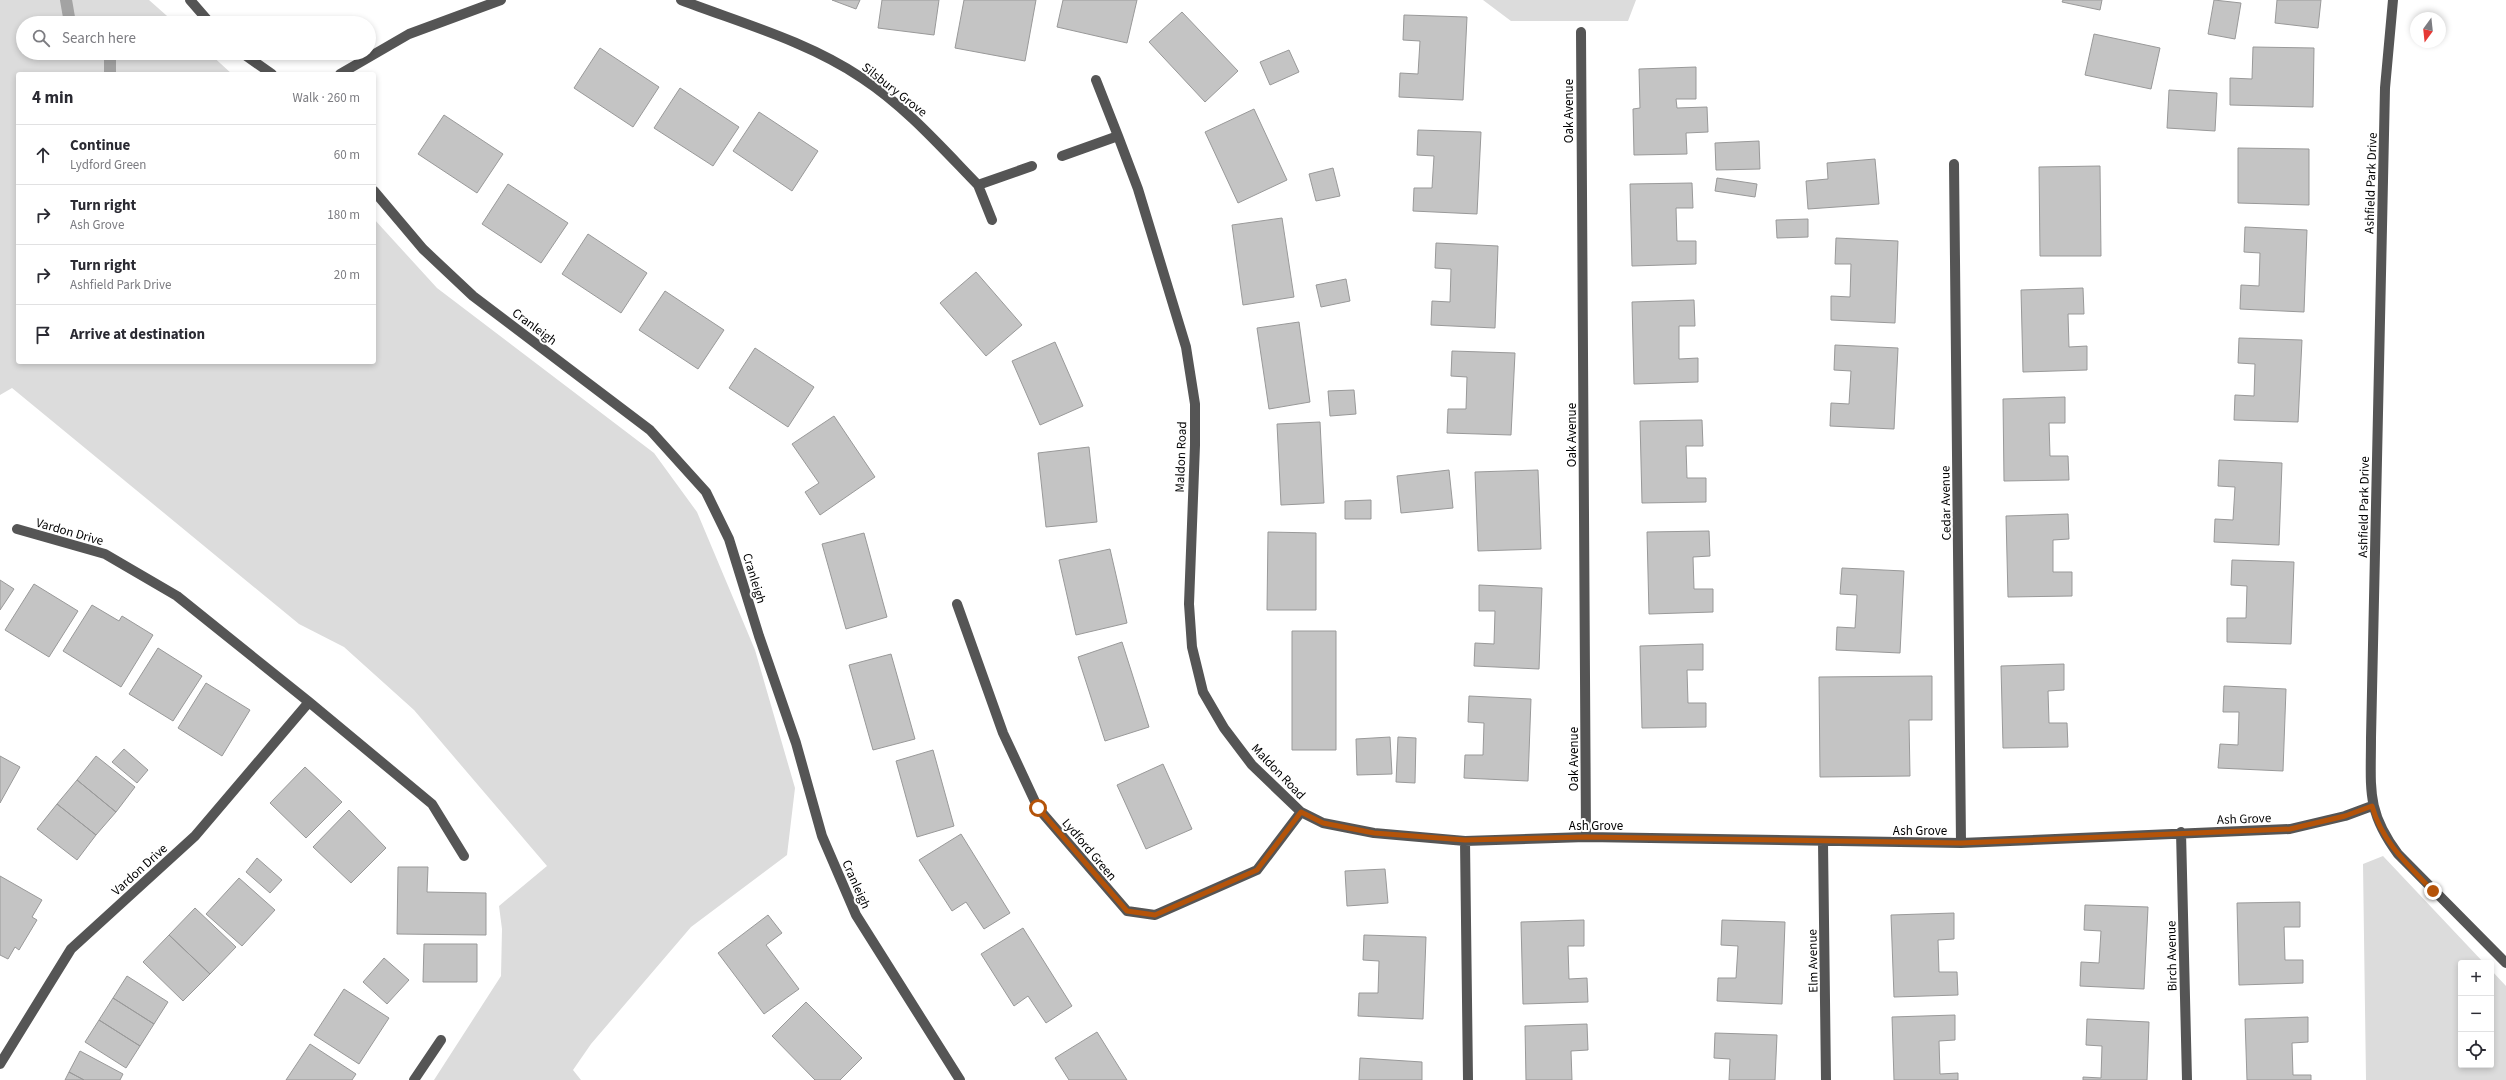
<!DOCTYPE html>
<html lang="en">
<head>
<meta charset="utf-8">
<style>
  :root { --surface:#fff; --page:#f2f2f3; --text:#2b2b33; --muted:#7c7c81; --line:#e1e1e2 }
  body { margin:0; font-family:"Source Sans 3",sans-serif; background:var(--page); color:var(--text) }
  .controls { position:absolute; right:12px; bottom:12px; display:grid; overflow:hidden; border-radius:4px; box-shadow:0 2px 6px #0003 }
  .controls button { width:36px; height:36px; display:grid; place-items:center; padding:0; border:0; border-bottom:1px solid var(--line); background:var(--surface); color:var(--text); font:20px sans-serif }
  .compass { position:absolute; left:2410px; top:12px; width:36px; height:36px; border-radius:50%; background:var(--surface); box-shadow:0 2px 6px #0003; rotate:195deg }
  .stop { position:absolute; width:12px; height:12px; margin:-9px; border:3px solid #b45309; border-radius:50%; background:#fff }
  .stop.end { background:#b45309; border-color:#fff; box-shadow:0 1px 4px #0008 }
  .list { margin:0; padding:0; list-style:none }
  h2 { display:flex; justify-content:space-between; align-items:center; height:52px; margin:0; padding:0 16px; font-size:17px }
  h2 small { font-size:13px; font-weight:400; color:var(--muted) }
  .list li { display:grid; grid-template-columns:26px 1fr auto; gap:12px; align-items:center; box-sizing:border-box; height:60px; padding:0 16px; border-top:1px solid var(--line) }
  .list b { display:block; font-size:15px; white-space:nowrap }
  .list p { margin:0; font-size:13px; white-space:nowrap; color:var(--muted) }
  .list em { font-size:13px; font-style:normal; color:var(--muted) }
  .icon { flex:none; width:22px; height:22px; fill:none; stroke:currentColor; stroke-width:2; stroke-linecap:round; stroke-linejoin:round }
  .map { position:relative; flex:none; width:2506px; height:1080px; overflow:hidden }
  .search { position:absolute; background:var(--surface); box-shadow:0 2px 6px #0003; left:16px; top:16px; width:360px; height:44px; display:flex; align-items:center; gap:10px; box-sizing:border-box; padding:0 14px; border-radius:22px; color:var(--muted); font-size:15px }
  .panel { position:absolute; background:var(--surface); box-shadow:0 2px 6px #0003; left:16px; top:72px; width:360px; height:292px; border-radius:4px }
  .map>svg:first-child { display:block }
  .green { fill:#dcdcdc }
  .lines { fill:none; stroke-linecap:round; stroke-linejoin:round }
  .stream { stroke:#a3a3a3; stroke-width:12 }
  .building { fill:#c4c4c4; stroke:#999 }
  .minor { stroke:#555; stroke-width:10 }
  .route { stroke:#b45309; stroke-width:5 }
  .labels { text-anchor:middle; stroke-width:4; stroke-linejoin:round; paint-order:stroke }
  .street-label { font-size:13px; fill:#000; stroke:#fff }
</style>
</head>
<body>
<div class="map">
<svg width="2506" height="1080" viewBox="0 0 2506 1080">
  <rect width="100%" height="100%" fill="#fff"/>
  <!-- green -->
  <path class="green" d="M0,0h149l26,23h-152v30h186l23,21h-214v288h356v-143l63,69 217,165 43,59 58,138 40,138 -8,67 -96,72 -100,117 -18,26 8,10h-147l67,-104 1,-47 -3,-23 48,-40 -133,-156 -70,-63 -45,-23 -287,-236 -12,7z
    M1483,0h153l-8,21h-117z
    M2383,856l101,107h-23v102h30v-95l15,16v94h-140l-3,-216z"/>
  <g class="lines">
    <!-- stream -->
    <path class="stream" d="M66,0l4,23
      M110,53v21"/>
  </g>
  <!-- building -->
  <path class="building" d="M832,0h28l-4,9z
    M882,0h57l-5,35 -56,-7z
    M964,0h72l-11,61 -70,-13z
    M1063,0h74l-10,43 -70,-16z
    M2063,0h39l-2,10 -38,-8z
    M2214,0l27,3 -6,36 -27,-5z
    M2277,0h44l-3,28 -43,-5z
    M1182,12l56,59 -33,31 -56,-60z
    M1404,15l63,2 -4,83 -64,-3 1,-24 18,1 2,-33 -17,-1z
    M2094,34l66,14 -9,41 -66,-14z
    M2253,47l61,1 -1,59 -83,-2v-27l22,1z
    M600,48l59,39 -26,40 -59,-39z
    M1289,50l10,22 -29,13 -10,-23z
    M1696,67v32h-20l1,9 30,-1 1,25 -22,1 1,21 -53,1 -1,-46 7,-1 -1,-39z
    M680,88l59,39 -26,39 -59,-38z
    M2169,90l48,3 -2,38 -48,-3z
    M1254,109l33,71 -49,23 -33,-71z
    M759,112l59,39 -26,40 -59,-40z
    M444,115l59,39 -26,39 -59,-39z
    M1418,130l63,2 -4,82 -64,-3 1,-23h18l2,-32 -17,-1z
    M1759,141l1,28 -44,1 -1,-27z
    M2238,148l71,1v56l-71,-2z
    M1875,159l4,45 -71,5 -2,-28 22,-2 -1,-16z
    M2100,166l1,90h-61l-1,-89z
    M1333,168l7,28 -24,5 -7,-27z
    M1717,178l40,6 -2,13 -40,-6z
    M1692,183l1,25h-17l1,33h19v23l-64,2 -2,-82z
    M508,184l60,39 -27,40 -59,-39z
    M1282,218l12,79 -51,8 -11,-80z
    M1808,219v18l-31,1 -1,-18z
    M2245,227l62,3 -3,82 -64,-3 1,-24 18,1 1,-33 -16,-1z
    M588,234l59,39 -26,40 -59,-39z
    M1836,238l62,3 -3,82 -64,-3v-24l19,1 1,-33h-16z
    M1436,243l62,3 -3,82 -64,-3 1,-24 18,1 1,-33 -16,-1z
    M976,272l46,53 -36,31 -46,-53z
    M1346,279l4,22 -29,6 -5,-22z
    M2083,288l1,26h-16l1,33 18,-1v24l-64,2 -2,-82z
    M665,291l59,39 -26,39 -59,-39z
    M1694,300l1,26h-16v33l19,-1v24l-64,2 -2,-82z
    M1299,322l11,80 -41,7 -12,-81z
    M2239,338l63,2 -4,82 -64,-2 1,-25 19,1 1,-32 -17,-1z
    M1055,342l28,64 -43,19 -28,-64z
    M1835,345l63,3 -4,81 -64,-3 1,-23 18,1 2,-33 -17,-1z
    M755,348l59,39 -26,40 -59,-39z
    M1452,351l63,2 -4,82 -64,-2 1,-24h18l1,-32 -16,-1z
    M1354,390l2,24 -26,2 -2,-25z
    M2065,397v26h-16l1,33h18l1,24 -65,1 -1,-82z
    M834,416l41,61 -55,38 -15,-23 14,-9 -27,-39z
    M1702,420l1,26h-17l1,32h19v24l-64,1 -2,-82z
    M1320,422l4,81 -43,2 -4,-81z
    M1089,447l8,75 -51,5 -8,-74z
    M2219,460l63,3 -3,82 -65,-3 1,-23 18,1 2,-33 -17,-1z
    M1449,470l4,38 -52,5 -4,-37z
    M1538,470l3,79 -63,2 -3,-79z
    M1371,500v19h-26v-18z
    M2068,514l1,25 -16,1v32h19v24l-64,1 -2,-81z
    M1709,531l1,25 -17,1 1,32h19v23l-64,2 -2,-82z
    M1268,532l48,1v77h-49z
    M864,533l23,84 -41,12 -24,-85z
    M1110,549l17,74 -51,12 -17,-75z
    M2232,560l62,2 -3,82 -64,-2v-24h19l1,-32 -16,-1z
    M1842,568l62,3 -4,82 -64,-3 1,-23 18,1 2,-33 -17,-1z
    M0,580l14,9 -14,21z
    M34,584l44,27 -29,46 -44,-27z
    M1479,585l63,3 -3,81 -65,-3 1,-23 19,1 1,-33h-16z
    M92,605l27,16 3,-5 31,19 -32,52 -58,-36z
    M1292,631h44v119h-44z
    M1122,642l27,85 -44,14 -27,-84z
    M1703,644v26h-16l1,33h18v24l-64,1 -2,-82z
    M158,648l44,28 -29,45 -44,-27z
    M891,654l24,85 -42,11 -24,-85z
    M2064,664v26l-16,1 1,32h18l1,24 -65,1 -2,-82z
    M1932,676v44h-23l1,56 -90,1 -1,-100z
    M206,683l44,27 -28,46 -44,-28z
    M2224,686l62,3 -3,82 -65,-3 2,-24 18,1 1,-33h-16z
    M1469,696l62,3 -3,82 -64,-3 1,-23h18l1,-32 -16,-1z
    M1390,737l2,37 -35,1 -1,-36z
    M1398,737l18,1 -1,45 -19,-1z
    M124,749l24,21 -11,13 -25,-21z
    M933,750l21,76 -37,11 -21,-76z
    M0,756l20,11 -20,36z
    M96,756l39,31 -19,25 -39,-32z
    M1163,764l29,65 -46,20 -29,-64z
    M305,767l37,35 -36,36 -36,-35z
    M77,780l39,32 -20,23 -39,-31z
    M57,804l39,31 -19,25 -40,-31z
    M349,810l37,38 -35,35 -38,-36z
    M961,834l49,79 -26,16 -18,-27 -14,9 -33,-51z
    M257,858l25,22 -12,13 -24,-21z
    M398,867h30l-1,25 59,1v42l-89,-1z
    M1385,869l3,34 -41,3 -2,-35z
    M0,876l42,24 -10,17 5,3 -18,30 -4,-3 -7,12 -8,-4z
    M239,878l36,32 -33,36 -36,-32z
    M2300,902v25h-16l1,33h18v23l-64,2 -2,-82z
    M2085,905l63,2 -4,82 -64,-3 1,-24 18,1 2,-32 -17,-1z
    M195,908l41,39 -26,27 -41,-39z
    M1954,913v26l-16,1 1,32h18l1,23 -64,2 -3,-82z
    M768,915l14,18 -16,12 33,44 -35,25 -46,-61z
    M1584,920v26h-16l1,33 18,-1 1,24 -65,2 -2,-82z
    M1722,920l63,2 -3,82 -65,-3 1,-23h18l2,-32 -17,-1z
    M1023,928l49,78 -26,17 -18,-27 -14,10 -33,-52z
    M169,935l41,39 -27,27 -40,-39z
    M1364,935l62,2 -3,82 -65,-3 1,-23h19l1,-32 -16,-1z
    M424,944h53v38h-54z
    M384,958l25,22 -22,24 -24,-22z
    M127,976l41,26 -14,22 -41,-26z
    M344,989l45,29 -30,46 -45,-29z
    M113,998l41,26 -14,22 -41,-26z
    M806,1002l56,56 -22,22h-25l-43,-44z
    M1955,1015v25l-16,1 1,33 18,-1v7h-64l-2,-63z
    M2308,1017v25l-16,1 1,32h18v5h-64l-2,-61z
    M2087,1019l62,3 -2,58h-64v-3l18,1 1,-32 -16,-1z
    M99,1020l41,26 -14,22 -41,-26z
    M1587,1024l1,26 -17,1 1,29h-46l-1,-54z
    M1097,1032l30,48h-58l-14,-22z
    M1715,1033l62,2 -2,45h-46l1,-21 -16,-1z
    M310,1044l46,30 -4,6h-66z
    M80,1051l43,23 -3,6h-36l-15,-8z
    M1360,1058l62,4v18h-63z
    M69,1072l15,8h-19z"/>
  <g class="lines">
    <!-- minor -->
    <path class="minor" d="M190,0l20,23
      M681,0c60,23 126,41 181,78 44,29 79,69 116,107l54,-19
      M2393,0l-8,88 -14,650c0,51 -5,73 27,116l108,109
      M1581,32l5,805
      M242,53l30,21
      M340,74l69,-40 92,-34
      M1096,80l22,56
      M1062,156l56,-20 20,53 48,158 9,57v41l-6,159 3,43 11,45 21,36 28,37 49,47 22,11 51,10 91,8 121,-4 375,6 329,-14 55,-13 27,-10
      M1954,164l7,679
      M978,185l14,35
      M374,191l49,58 50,47 177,134 56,62 23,47 30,97 37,107 26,93 34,79 104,165
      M17,529l88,25 72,42 132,106 123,102 32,52
      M957,604l46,129 35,75 89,103 28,4 102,-45 44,-58
      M2181,832l6,248
      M1465,841l3,239
      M1823,842l3,238
      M0,1064l71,-115 124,-113 114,-134
      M414,1080l27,-40"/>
  </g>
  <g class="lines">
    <!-- route -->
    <path class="route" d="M1038,808l89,103 28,4 102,-45 44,-58 22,11 51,10 91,7 121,-3 375,6 329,-14 55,-13 27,-10c10,36 36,59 61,85"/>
  </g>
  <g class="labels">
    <!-- street labels -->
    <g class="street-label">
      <text transform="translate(895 89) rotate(38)" y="5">Silsbury Grove</text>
      <text transform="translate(1568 111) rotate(-90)" y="5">Oak Avenue</text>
      <text transform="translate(2370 183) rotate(-88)" y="5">Ashfield Park Drive</text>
      <text transform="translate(535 326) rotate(37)" y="5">Cranleigh</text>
      <text transform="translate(1571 435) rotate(-90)" y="5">Oak Avenue</text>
      <text transform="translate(1180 457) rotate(-88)" y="5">Maldon Road</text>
      <text transform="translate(1945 503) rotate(-91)" y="5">Cedar Avenue</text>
      <text transform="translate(2363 507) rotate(-89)" y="5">Ashfield Park Drive</text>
      <text transform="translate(70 531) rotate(16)" y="5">Vardon Drive</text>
      <text transform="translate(755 578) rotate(73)" y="5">Cranleigh</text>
      <text transform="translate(1573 759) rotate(-90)" y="5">Oak Avenue</text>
      <text transform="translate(1279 771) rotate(46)" y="5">Maldon Road</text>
      <text transform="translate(2244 818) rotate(-2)" y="5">Ash Grove</text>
      <text x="1596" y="830">Ash Grove</text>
      <text x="1920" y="835">Ash Grove</text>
      <text transform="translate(1090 849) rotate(50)" y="5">Lydford Green</text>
      <text transform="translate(139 869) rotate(-42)" y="5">Vardon Drive</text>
      <text transform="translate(857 884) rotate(66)" y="5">Cranleigh</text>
      <text transform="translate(2171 956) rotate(-91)" y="5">Birch Avenue</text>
      <text transform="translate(1812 961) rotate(-91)" y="5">Elm Avenue</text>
    </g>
  </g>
</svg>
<div class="controls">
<button>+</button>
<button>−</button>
<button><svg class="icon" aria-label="locate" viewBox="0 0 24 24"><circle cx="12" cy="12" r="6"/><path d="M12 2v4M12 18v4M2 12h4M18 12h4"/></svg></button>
</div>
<svg class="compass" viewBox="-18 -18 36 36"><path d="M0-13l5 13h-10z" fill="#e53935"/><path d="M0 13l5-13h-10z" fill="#7c7c81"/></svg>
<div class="stop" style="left:1038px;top:808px"></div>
<div class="stop end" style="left:2433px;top:891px"></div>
<div class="search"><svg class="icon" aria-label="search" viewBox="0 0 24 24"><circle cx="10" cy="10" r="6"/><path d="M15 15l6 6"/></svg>Search here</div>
<section class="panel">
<h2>4 min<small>Walk · 260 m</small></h2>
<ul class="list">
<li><svg class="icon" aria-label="ahead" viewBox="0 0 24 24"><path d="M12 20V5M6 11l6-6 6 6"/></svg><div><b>Continue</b><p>Lydford Green</p></div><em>60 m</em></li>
<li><svg class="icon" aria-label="right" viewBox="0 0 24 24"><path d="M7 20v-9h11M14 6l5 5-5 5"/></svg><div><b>Turn right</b><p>Ash Grove</p></div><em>180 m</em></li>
<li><svg class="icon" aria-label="right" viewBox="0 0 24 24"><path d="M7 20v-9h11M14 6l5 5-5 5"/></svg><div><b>Turn right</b><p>Ashfield Park Drive</p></div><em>20 m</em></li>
<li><svg class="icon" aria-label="arrive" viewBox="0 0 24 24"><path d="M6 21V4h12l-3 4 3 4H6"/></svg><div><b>Arrive at destination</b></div></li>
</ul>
</section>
</div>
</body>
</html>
